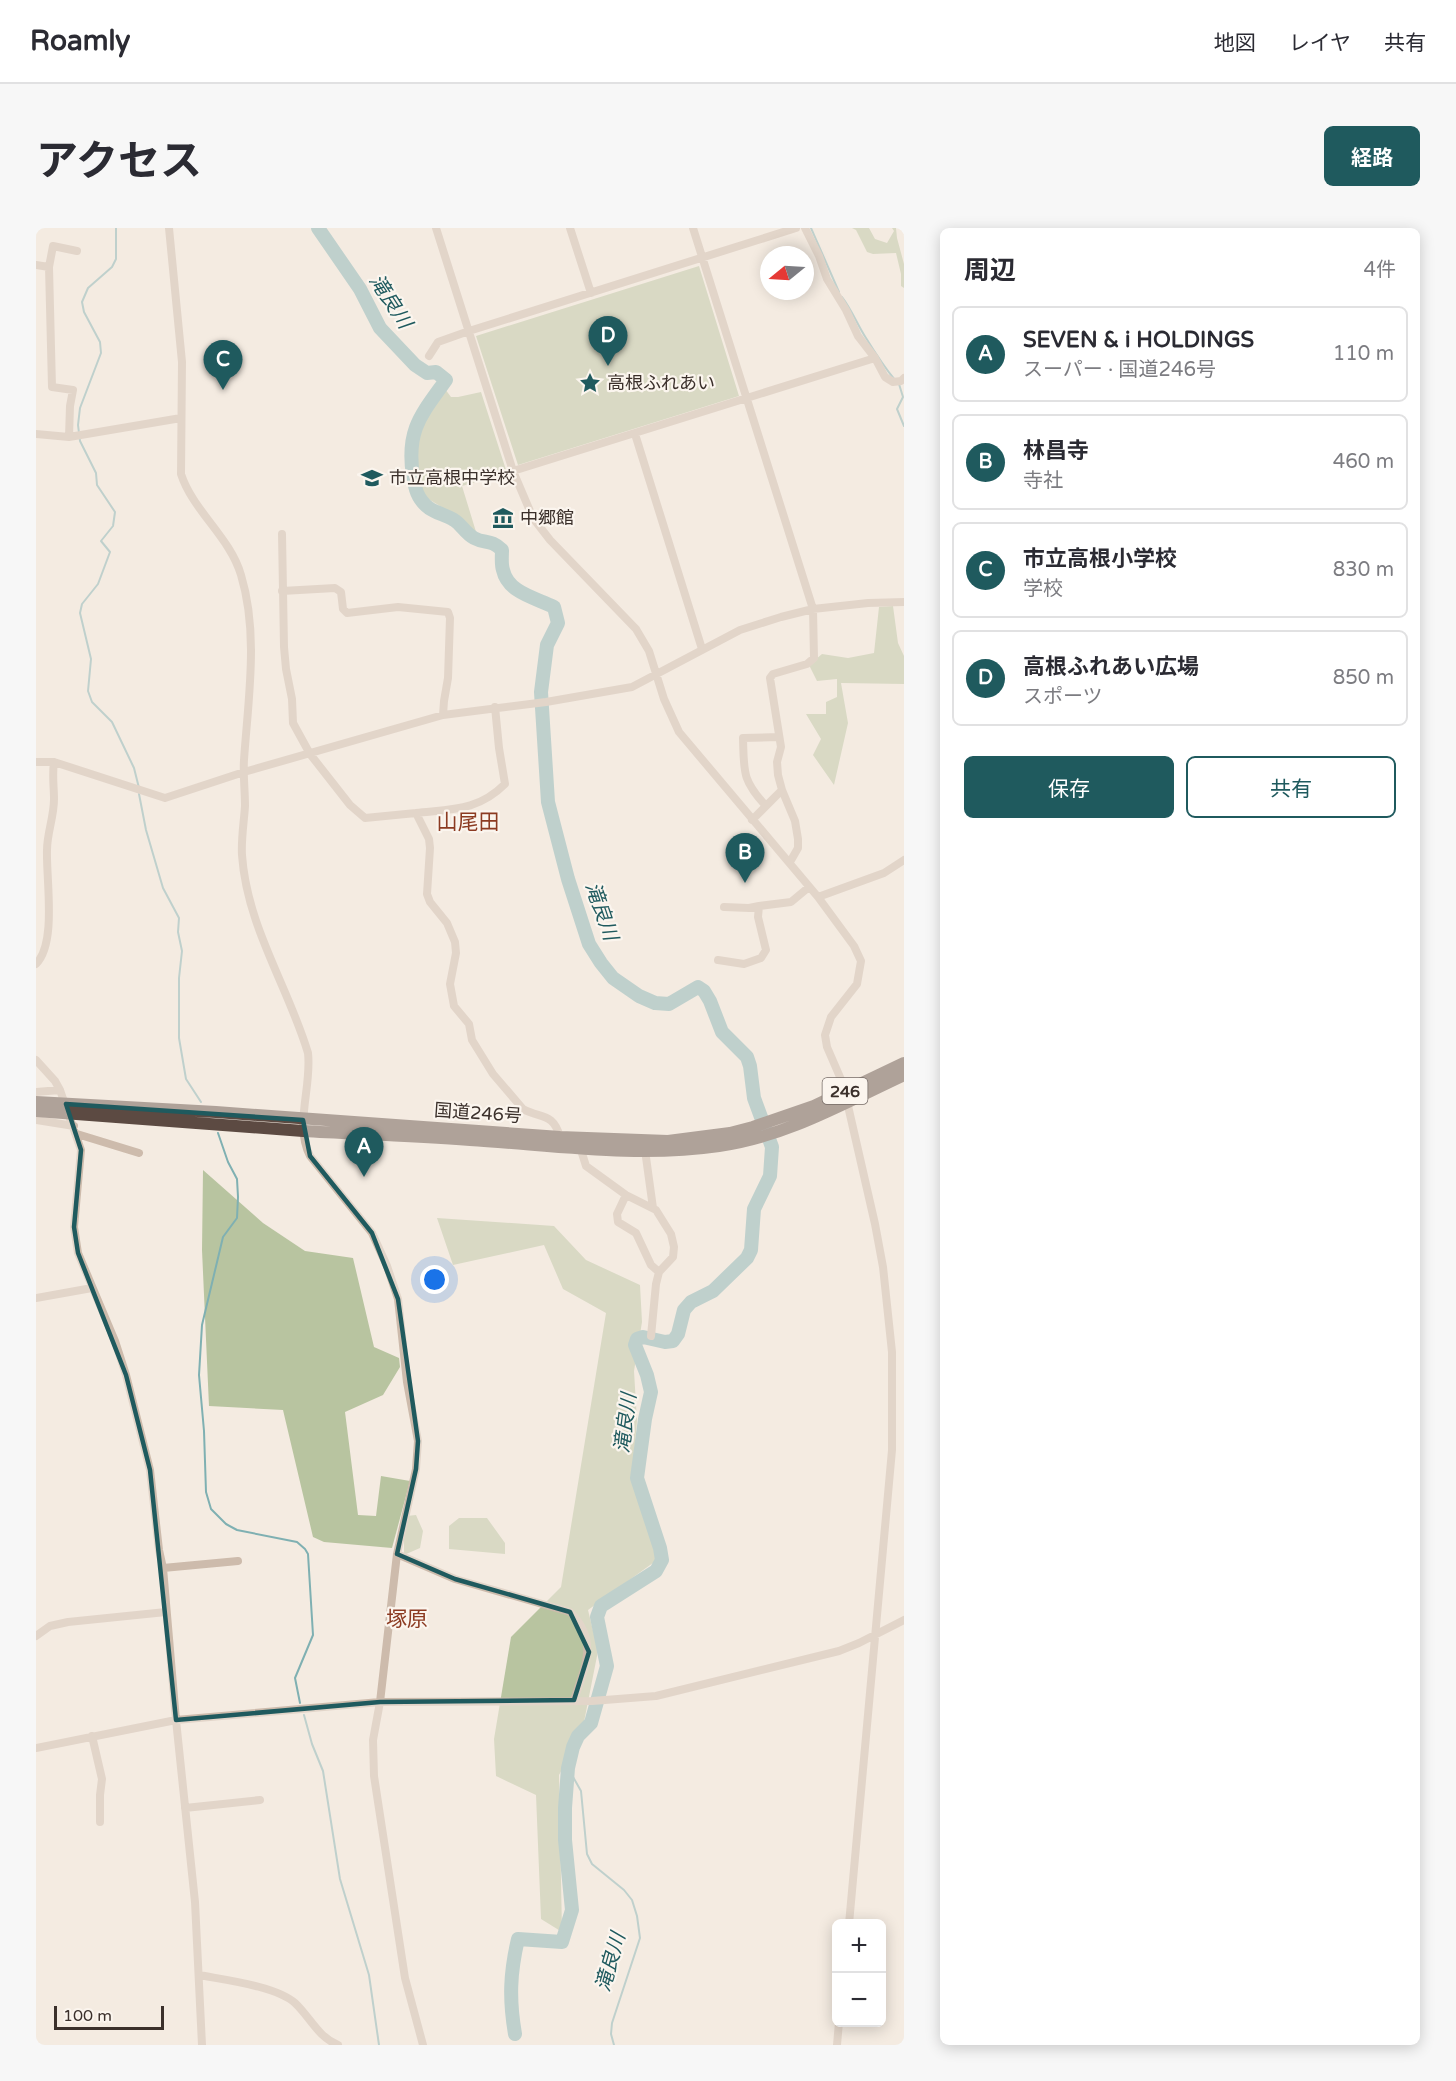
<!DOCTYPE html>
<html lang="ja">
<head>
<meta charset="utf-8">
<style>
  :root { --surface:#fff; --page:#f7f7f7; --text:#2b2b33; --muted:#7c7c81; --line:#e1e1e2; --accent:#1f5a5e }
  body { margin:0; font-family:"Varela Round","Noto Sans JP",sans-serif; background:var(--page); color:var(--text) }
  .controls { position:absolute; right:18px; bottom:18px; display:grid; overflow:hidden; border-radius:9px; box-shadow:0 3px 15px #0003 }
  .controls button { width:54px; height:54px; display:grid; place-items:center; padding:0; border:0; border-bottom:2px solid var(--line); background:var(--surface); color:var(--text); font:30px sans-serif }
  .compass { position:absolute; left:724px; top:18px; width:54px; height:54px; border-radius:50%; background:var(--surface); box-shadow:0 3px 15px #0003; rotate:252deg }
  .scale { position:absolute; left:18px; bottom:15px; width:110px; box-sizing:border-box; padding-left:6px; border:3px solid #3b302b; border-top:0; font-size:16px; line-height:21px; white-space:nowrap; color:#3b302b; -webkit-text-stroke:4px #fbf5ee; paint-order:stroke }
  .you { position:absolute; left:399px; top:1052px; width:21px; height:21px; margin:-15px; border:4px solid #fff; border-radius:50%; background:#1a73e8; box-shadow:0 0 0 9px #1a73e833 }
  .badge { display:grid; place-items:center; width:39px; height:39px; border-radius:50%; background:var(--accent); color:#fff; font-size:20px; font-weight:700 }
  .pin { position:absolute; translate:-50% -50px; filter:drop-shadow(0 2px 3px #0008) }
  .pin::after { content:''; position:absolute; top:32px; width:21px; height:18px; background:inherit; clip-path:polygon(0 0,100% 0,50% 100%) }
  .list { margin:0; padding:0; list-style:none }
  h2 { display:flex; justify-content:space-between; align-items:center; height:78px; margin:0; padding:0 24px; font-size:26px }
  h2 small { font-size:20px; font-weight:400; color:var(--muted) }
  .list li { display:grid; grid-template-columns:39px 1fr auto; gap:18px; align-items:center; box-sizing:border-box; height:96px; margin:0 12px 12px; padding:0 12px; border:2px solid var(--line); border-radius:9px }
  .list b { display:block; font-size:22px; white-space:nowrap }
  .list p { margin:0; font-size:20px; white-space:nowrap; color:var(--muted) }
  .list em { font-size:20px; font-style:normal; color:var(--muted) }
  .actions { display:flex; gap:12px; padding:18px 24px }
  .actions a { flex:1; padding:14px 0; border:2px solid var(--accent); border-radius:9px; text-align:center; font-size:21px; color:var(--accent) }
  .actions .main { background:var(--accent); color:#fff }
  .map { position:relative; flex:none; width:868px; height:1817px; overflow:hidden; border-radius:9px }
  header { display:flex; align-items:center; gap:36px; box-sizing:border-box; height:84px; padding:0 30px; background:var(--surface); border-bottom:2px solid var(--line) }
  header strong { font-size:28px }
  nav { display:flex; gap:33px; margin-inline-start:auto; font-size:21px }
  .intro { display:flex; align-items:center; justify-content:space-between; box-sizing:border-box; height:144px; padding:0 36px }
  h1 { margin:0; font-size:42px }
  .button { padding:15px 27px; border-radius:9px; background:var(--accent); color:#fff; font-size:21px; font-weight:700 }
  main { display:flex; gap:36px; padding:0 36px }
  aside { flex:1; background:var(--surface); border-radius:9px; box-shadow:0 3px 15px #0003 }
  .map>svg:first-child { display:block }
  .green { fill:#b8c4a0 }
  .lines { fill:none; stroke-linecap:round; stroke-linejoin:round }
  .stream { stroke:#7fb0b2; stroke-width:2 }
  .river { stroke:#7fb0b2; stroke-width:14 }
  .minor { stroke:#cdbbac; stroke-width:8 }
  .highway { stroke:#5c4a42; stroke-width:12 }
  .marked { fill:none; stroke:#1f5a5e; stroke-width:4.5; stroke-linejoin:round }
  .labels { text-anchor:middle; stroke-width:4.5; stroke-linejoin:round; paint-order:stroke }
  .shield { fill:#fbf5ee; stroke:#756b66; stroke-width:1.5 }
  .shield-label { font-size:16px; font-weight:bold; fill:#3b302b }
  .poi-label { font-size:18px; fill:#3b302b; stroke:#fbf5ee; text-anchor:start }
  .street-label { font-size:18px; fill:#3b302b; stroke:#fbf5ee }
  .water-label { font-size:20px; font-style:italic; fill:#1f5a5e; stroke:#fbf5ee }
  .quarter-label { font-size:21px; fill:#8c3b22; stroke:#fbf5ee }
</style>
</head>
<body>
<header>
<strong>Roamly</strong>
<nav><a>地図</a><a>レイヤ</a><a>共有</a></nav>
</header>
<div class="intro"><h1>アクセス</h1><a class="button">経路</a></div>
<main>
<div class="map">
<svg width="868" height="1817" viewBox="0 0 868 1817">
  <rect width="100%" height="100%" fill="#f4ebe1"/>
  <!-- green -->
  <path class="green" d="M816,0h17l6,11 12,4 7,-12 -2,-3h4l1,10 7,26v24l-3,-2v-12l-5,-21 -23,1 -6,-2 -11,-22z
    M663,38l40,130 -221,69 -42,-129z
    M409,161l6,8h7l23,-5 26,81 -45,13 15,49 -22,-20 -30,-18 -5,-7 -5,-35 3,-30 10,-19z
    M857,378l5,37 6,13v28l-63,-1 7,40 -14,62 -21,-30 8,-16 -15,-25h20v-12l11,-5v-18l-20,2 -8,-16 13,-11 26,4 26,-5 5,-46z
    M167,942l60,53 42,28 48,7 21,89 25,11 1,9 -17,28 -38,17 13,103 18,1 5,-40 29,5 -18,67 -68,-6 -11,-5 -30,-127 -74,-4 -7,-156z
    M401,990l117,8 32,34 54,25 2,37 -8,49 3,50 -5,56 25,83 -69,50 10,41 -16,81 -23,43 3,157 -21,-13 -5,-124 -40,-19 -2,-37 17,-102 50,-50 45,-274 -43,-24 -19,-44 -91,20z
    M380,1287l7,16 -3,17 -16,7v-25l3,-14z
    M423,1290h28l18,25v11l-56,-5v-23z"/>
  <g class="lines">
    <!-- stream -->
    <path class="stream" d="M80,0v31l-4,8 -24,21 -6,14 2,10 16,30 1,11 -21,55 -2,17 2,16 16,32 1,12 18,27 -2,14 -12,15 9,11 -12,32 -16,20 -2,9 11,46 -3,32 4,11 20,20 22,46 5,20
      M775,0l28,64
      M806,69c10,13 15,27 24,41 8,13 19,30 29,42
      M863,156l4,13 -6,12 7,17
      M103,566l7,36 17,58 16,30 -1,14 4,19 -3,27v60l7,41 15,23
      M182,905l10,29 9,17 1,18 -1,21 -14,19 -21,88 -3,50 5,56 2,61 5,17 15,15 11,6 60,12 8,7 3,5 5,81 -18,43 5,25
      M268,1487l8,29 11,27 17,108 29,96 10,70
      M532,1540l13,23 6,63 5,10 32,26 8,10 5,16 3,22 -28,85 -1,11 3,11"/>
    <!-- river -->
    <path class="river" d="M282,0l42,61 20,39 35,37 12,8 9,-1 10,8c-25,35 -40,50 -33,96 2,12 4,23 16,32 7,5 17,7 25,12 7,4 11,13 20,18 11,6 17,1 28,12 0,6 -1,14 1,20 5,23 33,28 51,37l4,16 -11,22 -6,47 7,110 20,77 21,65 12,19 12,15 26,18 16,7 14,1 29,-17 6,4 6,10 12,31 25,25 3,9 4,32 18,49 -2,29 -16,33 -3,41 -4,8 -34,33 -22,11 -7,8 -6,24 -5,7 -8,1 -22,-5 -6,2 -2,6 12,30 4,17 -6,27 -8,59 23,70 2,12 -6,11 -55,35 -4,11 10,49 -16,57 -13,13 -5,11 -5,21 -3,40v32l7,70 -10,32 -44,-3c-8,34 -9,60 -3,95"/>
    <!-- minor -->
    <path class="minor" d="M133,0l13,134 -1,112c12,37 49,63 60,101 18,59 7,125 3,185 -1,15 1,30 1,46 -1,16 -4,33 -3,49 5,72 46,131 66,198 4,34 -14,72 2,103l62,77 15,33 11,33 9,83 11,59 -2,28 -19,85 -17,148 -7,38 1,36 31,202 18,67
      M400,0l77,243 20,47 17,22 86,89 13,22 15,48 15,33 139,165 36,49 7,15 -4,23 -26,33 -6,18 2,12 16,37 32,140 8,43 9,85v98l-43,474
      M534,0l21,65
      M657,0l120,381 1,49 -7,6 -34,10 -3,4 11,69 -4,15 1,13 4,15 13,31 3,18v9l-8,14
      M769,0l14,28 8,23 19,31 12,26 17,22 10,19 8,5 8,-1 3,-3
      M0,37l13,2
      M393,128l9,-14 31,-11 327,-103
      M0,206l33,3 112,-19
      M599,206l67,215
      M33,209l1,-31 3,-16 -21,-3 -3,-120 4,-21 24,5
      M477,243l362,-113
      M246,306l2,113 2,22 6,30 1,24 17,31 40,51 15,13 51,-5 13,26 1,9 -3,46 3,8 17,21 8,19 1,11 -6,31 4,22 15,18 3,16 21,34 30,35c18,10 30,3 37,28
      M246,363l53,-3 6,4 2,17 4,4 51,-6 50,5 2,6 -2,60 -4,23 -1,14
      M0,534h18l111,36 79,-26 199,-57 103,-13 86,-15 108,-57 41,-13 32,-8 55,-6 36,-1
      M730,578c-24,-26 -22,-34 -23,-68l36,-1
      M380,585c36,-4 62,-2 89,-29l-6,-36 -4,-41
      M716,592l30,-30
      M782,669l66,-24 20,-13
      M688,679l25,1 10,-2
      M682,732l26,4 17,-6 5,-8 -8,-33 1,-11 32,-4 18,-15
      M0,736c21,-21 10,-84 11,-114 0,-17 7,-33 7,-51 0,-12 -2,-24 0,-37
      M0,832l19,21 5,9 21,60 -7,77 4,26 37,88 11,34 24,95 9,80 4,18 13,152 19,182 7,143
      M0,864l24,-2
      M0,892l38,6
      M41,906l62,19
      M544,919l6,19 40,29 30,15 15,24 3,13 -1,10 -14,15 -3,12 -5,52
      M609,922l8,58
      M590,967l-9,19 1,8 18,11 15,32 8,7
      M0,1070l56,-10
      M361,1326l58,25 115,33c29,29 15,54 4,88
      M127,1340l75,-7
      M0,1408l14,-10 18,-4 98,-10
      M56,1508l10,43 -2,16v27
      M0,1520l140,-28 204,-18 212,-1 64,-5 183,-45 20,-8 45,-23
      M149,1580l75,-8
      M163,1747c26,5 77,11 96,28 15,14 23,34 43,42
      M801,1817l2,-23"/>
    <!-- highway -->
    <path class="highway" d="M0,874l180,10 344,25 108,4 62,-8 23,-6 61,-21 90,-43
      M0,883c89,6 178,14 267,20 55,3 111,5 167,9 82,5 167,18 249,6 66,-9 125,-43 185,-71"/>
  </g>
  <!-- marked area -->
  <path d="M0 0H868V1817H0ZM30,876l237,16 7,36 62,77 26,66 20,142 -2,28 -19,85 58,25 115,33 19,40 -15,48 -194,2 -204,18 -26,-250 -24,-95 -48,-122 -4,-26 7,-77z" fill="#f4ebe1" fill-opacity=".55" fill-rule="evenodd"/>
  <path class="marked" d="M30,876l237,16 7,36 62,77 26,66 20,142 -2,28 -19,85 58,25 115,33 19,40 -15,48 -194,2 -204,18 -26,-250 -24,-95 -48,-122 -4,-26 7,-77z"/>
  <!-- icons -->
  <defs>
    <symbol id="sight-bare" viewBox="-9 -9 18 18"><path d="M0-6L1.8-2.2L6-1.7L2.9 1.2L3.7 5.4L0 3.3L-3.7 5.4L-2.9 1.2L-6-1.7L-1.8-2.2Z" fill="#1f5a5e" stroke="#fbf5ee" stroke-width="2.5" paint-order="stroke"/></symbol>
    <symbol id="school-bare" viewBox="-9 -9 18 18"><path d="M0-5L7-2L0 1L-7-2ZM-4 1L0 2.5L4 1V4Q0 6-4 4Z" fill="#1f5a5e" stroke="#fbf5ee" stroke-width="2.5" paint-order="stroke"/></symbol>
    <symbol id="museum-bare" viewBox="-9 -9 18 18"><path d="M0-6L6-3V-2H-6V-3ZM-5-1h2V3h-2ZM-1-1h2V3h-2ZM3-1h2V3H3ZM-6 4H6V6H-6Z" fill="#1f5a5e" stroke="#fbf5ee" stroke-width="2.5" paint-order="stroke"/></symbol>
  </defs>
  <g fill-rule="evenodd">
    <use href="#sight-bare" x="539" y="140" width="30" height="30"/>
    <use href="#school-bare" x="321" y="235" width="30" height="30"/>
    <use href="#museum-bare" x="452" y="275" width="30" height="30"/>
  </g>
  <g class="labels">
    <!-- shield labels -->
    <rect class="shield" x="786.5" y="850" width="45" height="26" rx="4.5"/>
    <g class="shield-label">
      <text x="809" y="869">246</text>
    </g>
    <!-- poi labels -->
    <g class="poi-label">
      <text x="571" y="161">高根ふれあい</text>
      <text x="353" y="256">市立高根中学校</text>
      <text x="484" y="296">中郷館</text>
    </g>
    <!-- street labels -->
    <g class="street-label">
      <text transform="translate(442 885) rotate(4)" y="6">国道246号</text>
    </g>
    <!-- water labels -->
    <g class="water-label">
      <text transform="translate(355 73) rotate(57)" y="7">滝良川</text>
      <text transform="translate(566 683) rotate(71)" y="7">滝良川</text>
      <text transform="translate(589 1195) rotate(-83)" y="7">滝良川</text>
      <text transform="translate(574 1734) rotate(-74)" y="7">滝良川</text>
    </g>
    <!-- quarter labels -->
    <g class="quarter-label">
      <text x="432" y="601">山尾田</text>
      <text x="371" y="1398">塚原</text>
    </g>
  </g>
</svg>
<div class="controls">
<button>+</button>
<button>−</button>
</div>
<svg class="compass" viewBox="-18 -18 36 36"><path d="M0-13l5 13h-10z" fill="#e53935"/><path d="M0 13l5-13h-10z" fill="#7c7c81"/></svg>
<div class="scale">100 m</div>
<div class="you"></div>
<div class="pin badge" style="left:328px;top:949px">A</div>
<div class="pin badge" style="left:709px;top:655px">B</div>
<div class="pin badge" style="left:187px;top:162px">C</div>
<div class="pin badge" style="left:572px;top:138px">D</div>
</div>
<aside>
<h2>周辺<small>4件</small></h2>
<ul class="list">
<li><span class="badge">A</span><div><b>SEVEN &amp; i HOLDINGS</b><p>スーパー · 国道246号</p></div><em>110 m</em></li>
<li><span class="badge">B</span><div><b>林昌寺</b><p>寺社</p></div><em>460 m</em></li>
<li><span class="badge">C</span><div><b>市立高根小学校</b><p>学校</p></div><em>830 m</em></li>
<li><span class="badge">D</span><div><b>高根ふれあい広場</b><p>スポーツ</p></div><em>850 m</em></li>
</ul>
<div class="actions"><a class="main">保存</a><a>共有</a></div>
</aside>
</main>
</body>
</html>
